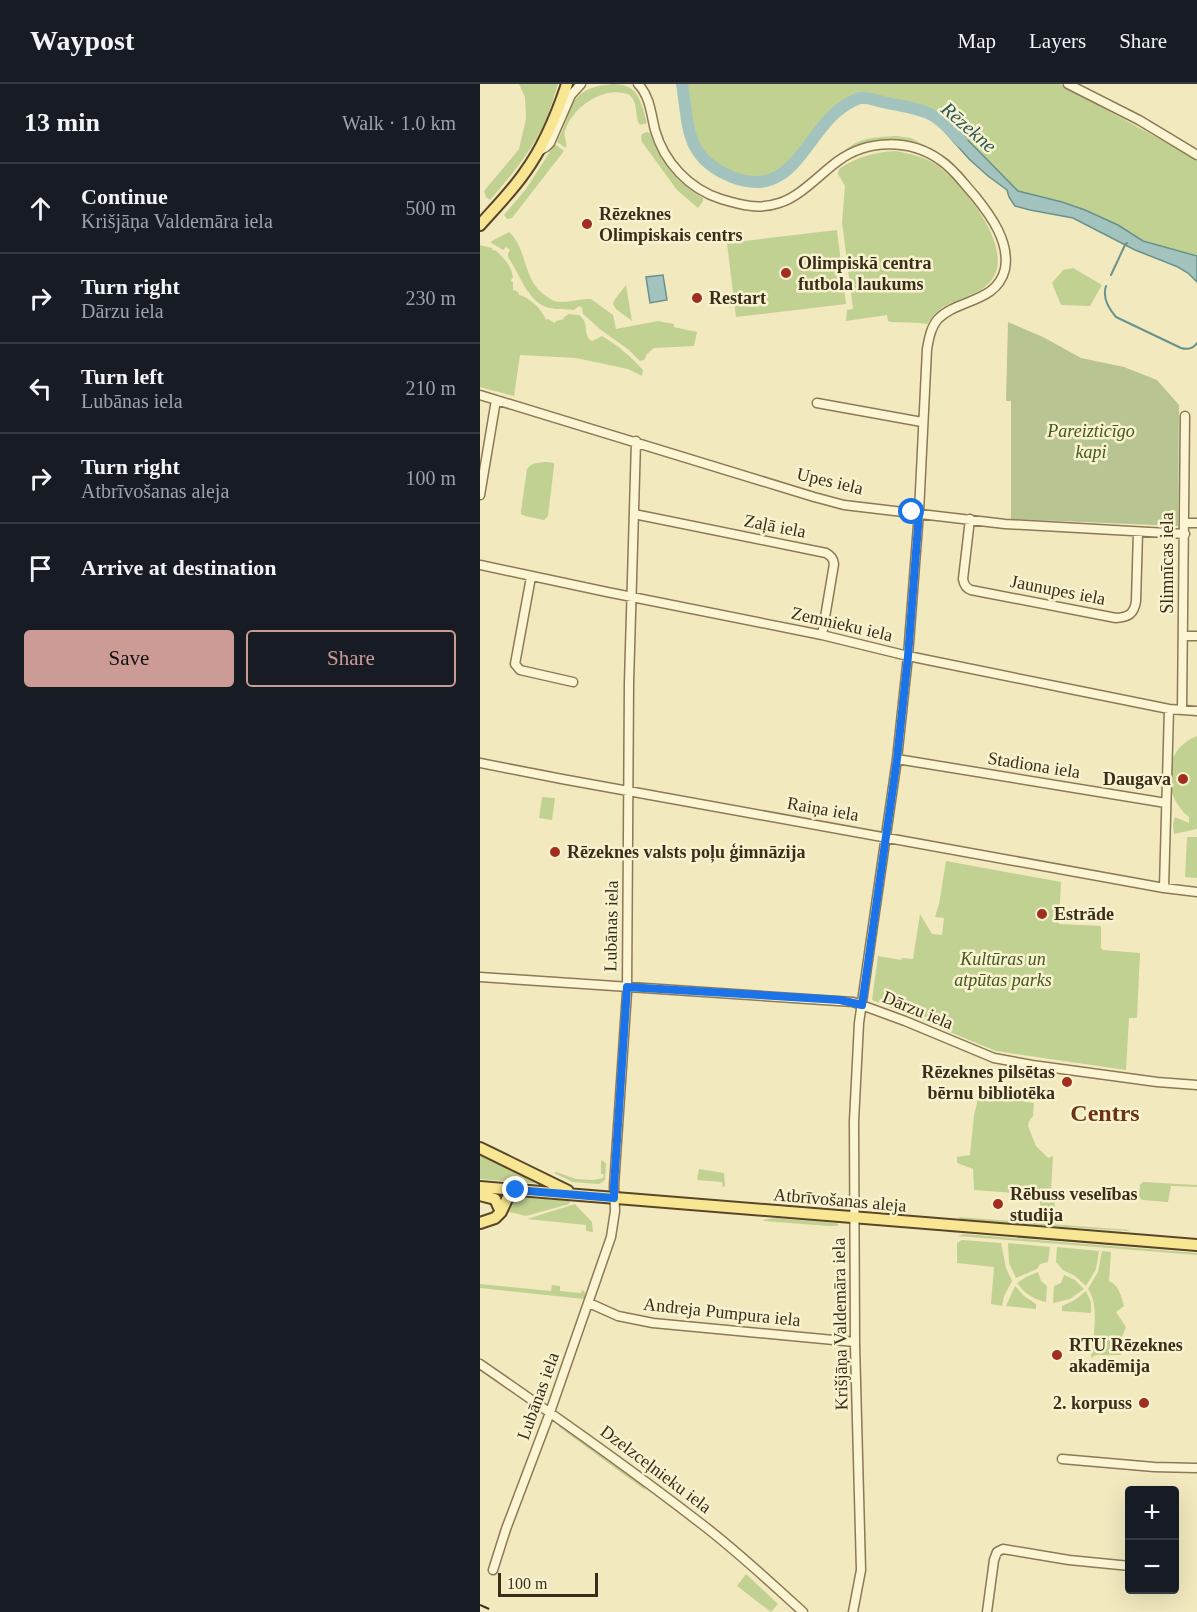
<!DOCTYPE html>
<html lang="en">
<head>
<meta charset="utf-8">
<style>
  :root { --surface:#171b24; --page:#242831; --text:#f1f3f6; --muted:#9ea1a6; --line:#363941; --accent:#cd9b96 }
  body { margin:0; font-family:Georgia,serif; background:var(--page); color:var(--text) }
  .controls { position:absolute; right:18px; bottom:18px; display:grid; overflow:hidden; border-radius:6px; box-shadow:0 6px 24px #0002 }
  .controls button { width:54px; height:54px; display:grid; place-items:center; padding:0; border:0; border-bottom:2px solid var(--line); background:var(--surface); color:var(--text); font:30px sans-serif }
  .scale { position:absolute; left:18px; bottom:15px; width:100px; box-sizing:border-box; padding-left:6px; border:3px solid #3a2e1b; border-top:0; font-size:16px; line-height:21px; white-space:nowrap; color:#3a2e1b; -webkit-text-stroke:4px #f8f2cf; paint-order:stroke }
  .stop { position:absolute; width:18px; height:18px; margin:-14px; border:4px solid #1a73e8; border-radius:50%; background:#fff }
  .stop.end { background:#1a73e8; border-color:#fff; box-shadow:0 2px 6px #0008 }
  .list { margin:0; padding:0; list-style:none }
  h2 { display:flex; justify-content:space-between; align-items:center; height:78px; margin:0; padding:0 24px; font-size:26px }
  h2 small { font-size:20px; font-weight:400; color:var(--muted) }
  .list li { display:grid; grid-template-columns:39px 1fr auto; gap:18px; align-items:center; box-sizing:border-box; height:90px; padding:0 24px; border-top:2px solid var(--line) }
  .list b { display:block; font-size:22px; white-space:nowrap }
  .list p { margin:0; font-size:20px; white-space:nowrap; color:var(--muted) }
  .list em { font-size:20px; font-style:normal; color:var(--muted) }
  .actions { display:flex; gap:12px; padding:18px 24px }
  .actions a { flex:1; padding:14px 0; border:2px solid var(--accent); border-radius:6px; text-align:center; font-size:21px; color:var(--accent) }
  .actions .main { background:var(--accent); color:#111 }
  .icon { flex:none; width:33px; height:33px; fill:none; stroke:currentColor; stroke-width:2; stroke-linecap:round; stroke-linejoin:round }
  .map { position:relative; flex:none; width:717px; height:1528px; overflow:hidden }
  header { display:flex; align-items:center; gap:36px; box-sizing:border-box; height:84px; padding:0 30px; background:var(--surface); border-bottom:2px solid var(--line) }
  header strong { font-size:28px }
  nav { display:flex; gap:33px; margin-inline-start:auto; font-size:21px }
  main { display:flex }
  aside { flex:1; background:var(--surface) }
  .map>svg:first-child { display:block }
  .green { fill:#c1d192 }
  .cemetery { fill:#b8c592 }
  .water { fill:#a2c3be; stroke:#69928d; stroke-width:1.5 }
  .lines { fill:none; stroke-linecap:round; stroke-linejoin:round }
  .stream { stroke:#69928d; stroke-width:2 }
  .river { stroke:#a2c3be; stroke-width:12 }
  .minor-casing { stroke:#8c7955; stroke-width:11 }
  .major-casing { stroke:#59462a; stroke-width:14 }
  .minor { stroke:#fcf5d3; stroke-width:8 }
  .major { stroke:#f9e692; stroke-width:10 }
  .rail { stroke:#3a2e1b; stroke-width:2; stroke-dasharray:10 10; stroke-linecap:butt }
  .route { stroke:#1a73e8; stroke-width:8 }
  .poi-dot { fill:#a12f20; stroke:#f8f2cf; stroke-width:2 }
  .labels { text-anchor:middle; stroke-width:5; stroke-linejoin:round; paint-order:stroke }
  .poi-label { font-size:18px; font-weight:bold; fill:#3a2e1b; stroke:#f8f2cf; text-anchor:start }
  .park-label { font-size:18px; font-style:italic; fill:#435820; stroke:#f8f2cf }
  .street-label { font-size:18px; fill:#3a2e1b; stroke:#f8f2cf }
  .water-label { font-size:20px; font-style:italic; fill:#29585b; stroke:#f8f2cf }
  .district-label { font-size:24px; font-weight:bold; fill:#6b3317; stroke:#f8f2cf }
</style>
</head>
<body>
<header>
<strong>Waypost</strong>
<nav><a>Map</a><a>Layers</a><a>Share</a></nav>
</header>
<main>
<aside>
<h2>13 min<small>Walk · 1.0 km</small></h2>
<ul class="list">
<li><svg class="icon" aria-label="ahead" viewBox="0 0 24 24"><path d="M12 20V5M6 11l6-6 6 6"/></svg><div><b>Continue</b><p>Krišjāņa Valdemāra iela</p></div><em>500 m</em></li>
<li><svg class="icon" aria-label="right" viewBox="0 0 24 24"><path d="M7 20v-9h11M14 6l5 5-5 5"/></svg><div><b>Turn right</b><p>Dārzu iela</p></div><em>230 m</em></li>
<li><svg class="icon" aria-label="left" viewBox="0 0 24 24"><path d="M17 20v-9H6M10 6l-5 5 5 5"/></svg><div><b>Turn left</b><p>Lubānas iela</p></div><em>210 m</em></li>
<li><svg class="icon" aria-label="right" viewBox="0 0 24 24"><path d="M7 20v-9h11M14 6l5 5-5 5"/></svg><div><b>Turn right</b><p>Atbrīvošanas aleja</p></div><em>100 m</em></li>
<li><svg class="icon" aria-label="arrive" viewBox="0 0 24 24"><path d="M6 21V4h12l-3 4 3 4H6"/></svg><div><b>Arrive at destination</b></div></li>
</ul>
<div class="actions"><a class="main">Save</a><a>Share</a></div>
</aside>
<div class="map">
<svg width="717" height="1528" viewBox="0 0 717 1528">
  <rect width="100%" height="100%" fill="#f2e9bf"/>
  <!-- green -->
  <path class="green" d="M39,0h39c-4,13 -8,27 -14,40 -13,28 -34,53 -54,76l-4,-3 -2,-6 31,-37 4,-5 7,-30 -1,-22z
    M133,0c26,0 28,18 34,39l-7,2c-6,-9 -1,-20 -10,-30 -25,-11 -58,12 -65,36 -2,7 3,10 1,17l-9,-6c18,-34 9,-54 56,-58z
    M202,0h378l137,76v109l-101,-47 -78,-24 -90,-84 -66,-16 -30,17 -32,42 -31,23 -38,-4 -28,-17 -11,-19z
    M167,48l3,1c9,29 27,50 53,65v3l-5,7 -21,-18 -35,-48 -1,-5 1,-3z
    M417,52l14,2 26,14c-11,-4 -21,-10 -33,-11 -23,-4 -45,3 -65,15 20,-20 32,-18 58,-20z
    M75,60l9,7 -52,67 -5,1 -3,-4 22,-26z
    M416,67c14,3 27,5 39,13 26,17 79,82 58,114 -11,18 -38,20 -54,32 -5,4 -8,9 -12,14l-6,-1 -30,-1 -3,-1 -1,-6 -41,6 1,-11 6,-1 -11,-87 3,-36 -7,-12 1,-5c18,-12 35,-17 57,-18z
    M357,146l9,74 -110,13 -9,-74z
    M29,148c17,14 14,45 33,61 4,3 8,6 12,8 11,3 26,-3 37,-2l22,16 3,14 42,-8 16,3v3l23,5 -3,14 -40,2 -7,6 -3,6 -4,1 -11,-11 -28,-20 -18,-16 -1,-6 -3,-2 -5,4c-8,-1 -16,0 -24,-2 -22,-4 -30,-34 -42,-51v-4l2,-3 -4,-3 -3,3 -13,-8z
    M0,161l12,3v1l2,2 1,-1c9,8 17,16 18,28h-1l-1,3 2,1v9l2,-1 4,3v2c10,2 24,15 27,25l2,-1 7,4 1,-2 8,-2 -1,-1 6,-4 10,1c12,9 2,19 13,26l10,-5c16,9 28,20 41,34l-1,6 -14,-7 -52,-11 -56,-3 -6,41 -34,-9z
    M593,184l29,17 -12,21 -29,-1 -9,-22 11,-13z
    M146,201l6,36 -16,-12 -3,-5 2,-5z
    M66,378l8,1v3l-6,50 -4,4 -19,-4 -4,-2v-3l6,-42c5,-7 12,-6 19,-7z
    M717,652v93l-23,5 -1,-10 2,-7 14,6v-6c-27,-22 -28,-67 8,-81z
    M62,713l13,1 -3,22 -13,-2z
    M707,753h10v41l-12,-1z
    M466,777l115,21 -2,42 42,2v22l2,2 37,3 -3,65h-8l-3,52 -130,-19 -124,-51 6,-44 23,4 1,-2 11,1 7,-45 12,20 10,1 2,-17 -9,-1 4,-13z
    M498,1015h29l27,4 -1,13 -4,5 -1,5 8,20 12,12 5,-2 -2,36 3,4 2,28 -18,-2 3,-27 -67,-5 -1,-21 -16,-6v-6l13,-2 4,-40z
    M0,1068l63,32 -63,-5z
    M121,1076l5,3 -1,17 -6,4 -26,-2 -19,-9 2,-1 20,7 17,1 10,-2 1,-4h-3z
    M219,1085l25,4 1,13 -2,1 -1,-5 -25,-2z
    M663,1098l54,3v2l-26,-1 -3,16 -26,-2 -3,-3 1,-12z
    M37,1113l53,4 -1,3 -43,12 -21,-5 6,-12z
    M95,1120l17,18 1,10 -7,-1v-6l-59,-6z
    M478,1133l172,13 -4,1 -164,-11z
    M294,1134l61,5 4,1 -2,2h-8l-65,-5 -1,-1z
    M484,1150l233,19v2l-239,-19z
    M482,1156l39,3 5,25 6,13 -8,15 -2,10 -11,-2 3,-37 -37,-4v-20z
    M528,1159l42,4 -2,15 -8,2 -3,5 -21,9 -7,-15z
    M577,1163l42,4 -3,18 -10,17 -11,-10 -12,-6 -7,-8z
    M622,1167l9,1 -2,29c10,4 12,15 15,25l-8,6 10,15 -6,15 1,13h-25l-5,3c2,-21 9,-52 -3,-69l10,-17z
    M558,1188l3,9 6,5 -1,16c-12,-2 -22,-9 -29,-19l9,-6z
    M584,1191l11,5 9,9 -14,10 -17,4 1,-17 7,-3z
    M0,1200l71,7 1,-6 8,1v5l21,2 1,-3 2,1 2,4 -2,4 -104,-11z
    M535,1202l9,10 12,8v5l-30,-3z
    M606,1207l5,11v11l-29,-2v-5l13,-6z
    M79,1340l85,63 1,3 -86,-63z
    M266,1490l32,30 -7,8 -34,-26z"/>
  <!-- cemetery -->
  <path class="cemetery" d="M528,238l35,15 38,21 43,9 33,13 22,25 -1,121 -167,-7v-118h-5z"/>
  <!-- water -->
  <path class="water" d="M477,45l61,62 44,11 23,8 33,15 25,16 54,15v26l-9,-9 -10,-6 -43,-17 -62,-32 -43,-8 -15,-4 -6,-9 -2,-7 -19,-14 -19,-17 -24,-27z
    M183,191l4,25 -17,3 -4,-26z"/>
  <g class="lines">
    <!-- stream -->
    <path class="stream" d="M631,191l14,-30 2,-2
      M626,202c-4,12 3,23 10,31l65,31c7,2 12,1 16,-5"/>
    <!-- river -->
    <path class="river" d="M202,0c7,44 3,74 50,93 66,26 74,-55 121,-76 2,-1 5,-3 8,-3 6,-1 16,3 22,4 16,4 34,5 49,13 11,6 21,18 30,27"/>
    <defs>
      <path id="minor" d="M158,0c12,12 13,30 17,46 9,32 34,59 66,69 20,6 38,11 58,4 21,-6 41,-29 59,-42 30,-22 72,-22 102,-1 14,9 24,24 35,36 16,20 35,46 30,73 -8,34 -48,30 -67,50 -7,8 -9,19 -11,30l-8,163 -11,144 -11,103 -38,264 -5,98 1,224 6,225 -8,42
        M588,0l71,36 58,35
        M59,67l7,-4 4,-4 21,-48 10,-11
        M0,311l334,102 30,8 161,19 180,10
        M337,319l105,19
        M0,411l16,-95
        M154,430l192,39c5,3 7,5 8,11l-12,71
        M490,435l-7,60c1,6 3,9 8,11l145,28c13,-1 18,-4 20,-17l2,-69
        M705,439h12
        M0,481l127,27 215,43 86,21 162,33 99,20 28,2
        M51,493l-16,87 5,6 53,12
        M703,552h14
        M702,626l3,-294
        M417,675l269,44
        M0,679l82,16 602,109 33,4
        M684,804l5,-179
        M0,893l373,25 52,19 89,37 38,7 125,17 40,3
        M109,1219l29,13 35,7 202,19
        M0,1280c74,51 148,103 219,158 37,28 70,59 104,90
        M582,1375l92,8 43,1
        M13,1486l13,-41 42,-111 63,-181 4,-26 -1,-25 13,-194 2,-309 7,-242
        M507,1528l7,-52 3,-8 6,-3 66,11 61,6"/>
      <path id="major" d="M0,141c16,-18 32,-34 45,-53 19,-26 32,-58 42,-88
        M0,1064l88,43
        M0,1103l717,58
        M0,1111l15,4 6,13
        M0,1139l15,-5 6,-6 6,-13 9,-9"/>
    </defs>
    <!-- minor casing -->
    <use href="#minor" class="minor-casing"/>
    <!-- major casing -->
    <use href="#major" class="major-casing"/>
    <!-- minor -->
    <use href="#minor" class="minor"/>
    <!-- major -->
    <use href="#major" class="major"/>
    <!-- rail -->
    <path class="rail" d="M0,1521l16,7"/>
  </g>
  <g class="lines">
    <!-- route -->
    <path class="route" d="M36,1106l98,8v-12l13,-199 213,13 22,5 35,-246 11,-103 11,-143 -7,-1"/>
  </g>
  <!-- markers -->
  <g class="poi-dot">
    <circle cx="107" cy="140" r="6"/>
    <circle cx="306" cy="189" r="6"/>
    <circle cx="217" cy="214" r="6"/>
    <circle cx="703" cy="695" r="6"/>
    <circle cx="75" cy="768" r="6"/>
    <circle cx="562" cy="830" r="6"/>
    <circle cx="587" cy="998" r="6"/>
    <circle cx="518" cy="1120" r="6"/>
    <circle cx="577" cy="1271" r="6"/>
    <circle cx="664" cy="1319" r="6"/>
  </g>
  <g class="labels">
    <!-- poi labels -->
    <g class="poi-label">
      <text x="119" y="136">Rēzeknes<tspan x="119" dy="21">Olimpiskais centrs</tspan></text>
      <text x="318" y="185">Olimpiskā centra<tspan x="318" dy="21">futbola laukums</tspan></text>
      <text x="229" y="220">Restart</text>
      <text x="691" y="701" text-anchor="end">Daugava</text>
      <text x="87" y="774">Rēzeknes valsts poļu ģimnāzija</text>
      <text x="574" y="836">Estrāde</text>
      <text x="575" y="994" text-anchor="end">Rēzeknes pilsētas<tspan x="575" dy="21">bērnu bibliotēka</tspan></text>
      <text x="530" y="1116">Rēbuss veselības<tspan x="530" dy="21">studija</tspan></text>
      <text x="589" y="1267">RTU Rēzeknes<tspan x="589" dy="21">akadēmija</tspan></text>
      <text x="652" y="1325" text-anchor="end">2. korpuss</text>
    </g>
    <!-- park labels -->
    <g class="park-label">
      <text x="611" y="353">Pareizticīgo<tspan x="611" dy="21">kapi</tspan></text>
      <text x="523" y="881">Kultūras un<tspan x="523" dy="21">atpūtas parks</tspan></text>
    </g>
    <!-- street labels -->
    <g class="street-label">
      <text transform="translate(350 397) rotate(13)" y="6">Upes iela</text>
      <text transform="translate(295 442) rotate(11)" y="6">Zaļā iela</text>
      <text transform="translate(687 479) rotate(-90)" y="6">Slimnīcas iela</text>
      <text transform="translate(578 506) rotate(11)" y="6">Jaunupes iela</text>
      <text transform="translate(362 540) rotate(13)" y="6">Zemnieku iela</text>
      <text transform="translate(554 681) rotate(9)" y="6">Stadiona iela</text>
      <text transform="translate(343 725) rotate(10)" y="6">Raiņa iela</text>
      <text transform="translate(131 842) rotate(-89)" y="6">Lubānas iela</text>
      <text transform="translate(438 926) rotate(22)" y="6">Dārzu iela</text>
      <text transform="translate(360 1116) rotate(5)" y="6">Atbrīvošanas aleja</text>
      <text transform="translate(242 1228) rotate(6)" y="6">Andreja Pumpura iela</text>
      <text transform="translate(360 1240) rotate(-91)" y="6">Krišjāņa Valdemāra iela</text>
      <text transform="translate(58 1312) rotate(-70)" y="6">Lubānas iela</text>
      <text transform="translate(176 1385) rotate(37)" y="6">Dzelzceļnieku iela</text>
    </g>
    <!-- water labels -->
    <g class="water-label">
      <text transform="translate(489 43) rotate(41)" y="7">Rēzekne</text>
    </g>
    <!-- district labels -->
    <g class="district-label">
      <text x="625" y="1037">Centrs</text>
    </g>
  </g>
</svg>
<div class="controls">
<button>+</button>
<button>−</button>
</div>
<div class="scale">100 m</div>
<div class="stop" style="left:432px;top:428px"></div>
<div class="stop end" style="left:36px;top:1106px"></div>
</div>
</main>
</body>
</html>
